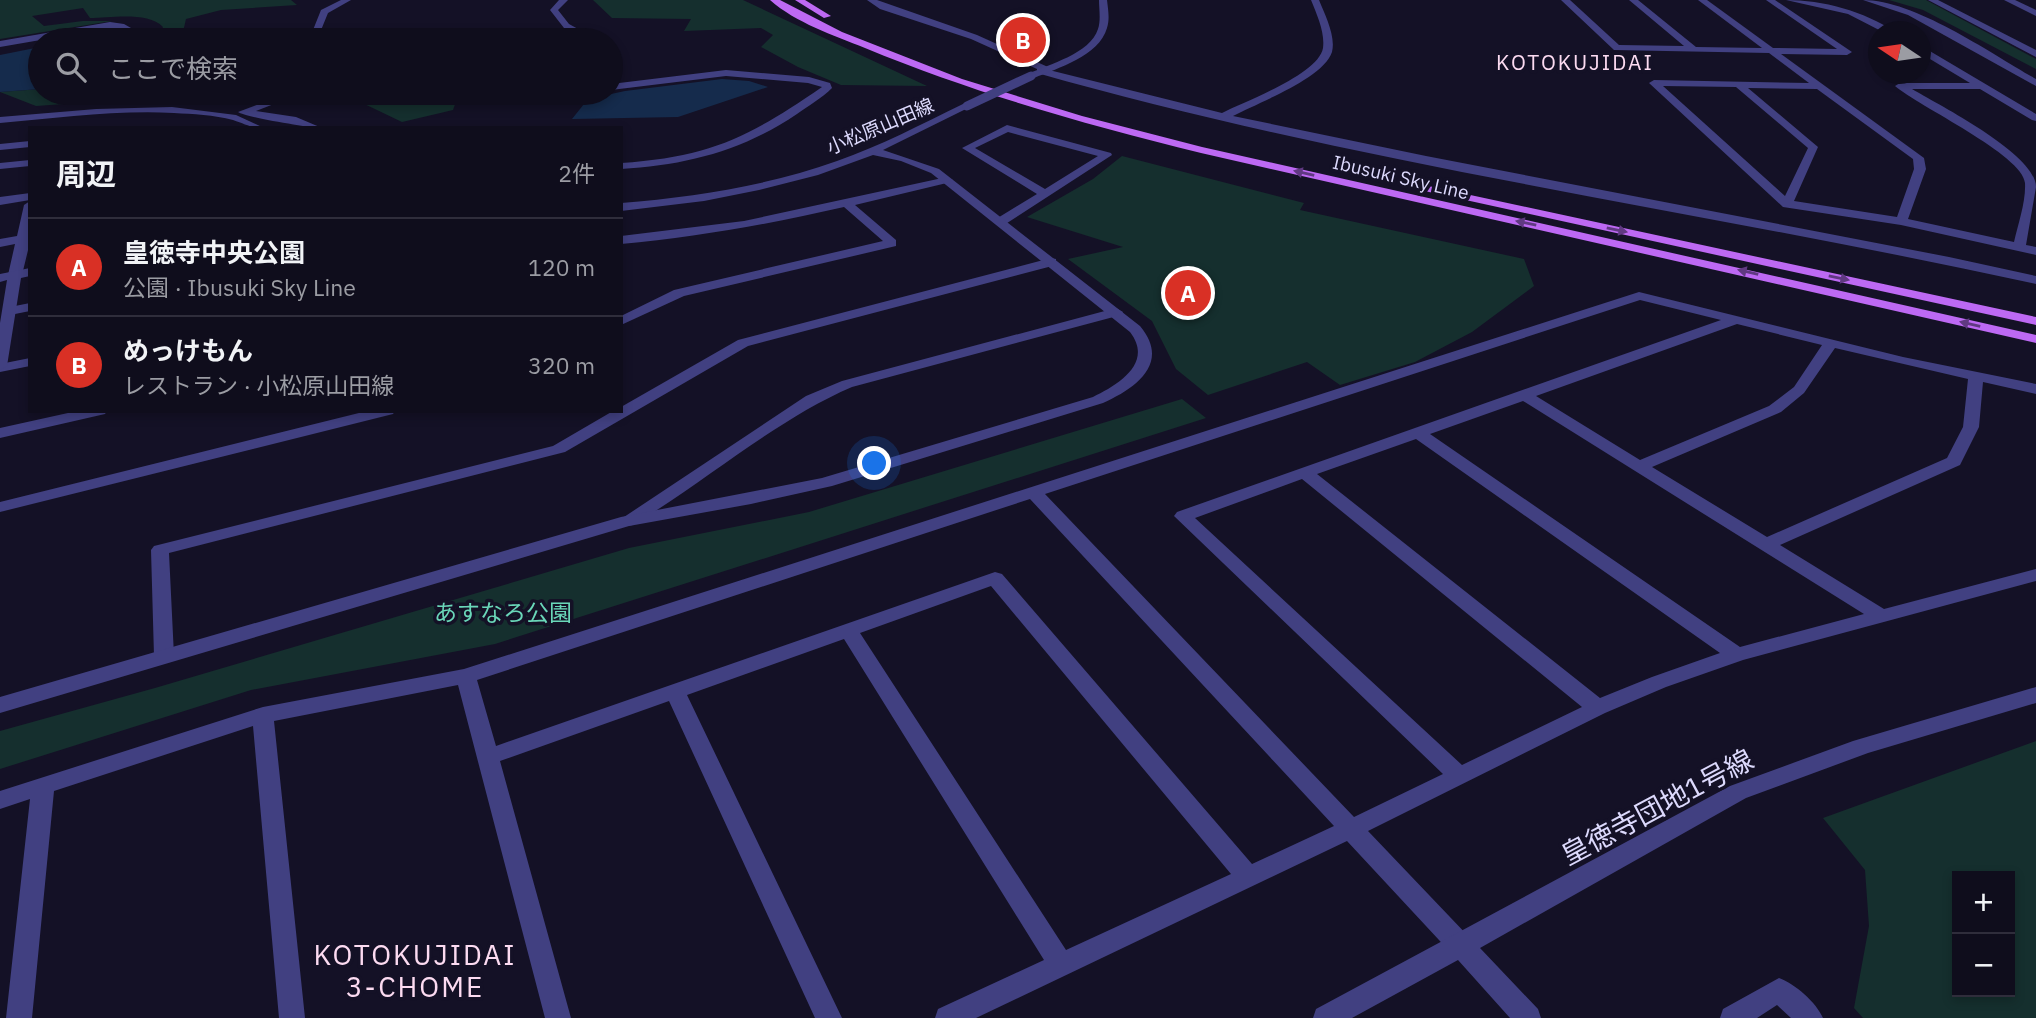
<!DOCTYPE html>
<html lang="ja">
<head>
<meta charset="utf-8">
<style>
  :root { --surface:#0f0d1c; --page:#181625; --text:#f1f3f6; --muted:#9b9ca3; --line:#2f2d3b; --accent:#d93025 }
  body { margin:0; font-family:"IBM Plex Sans","Noto Sans JP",sans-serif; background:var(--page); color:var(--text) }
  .controls { position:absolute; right:21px; bottom:21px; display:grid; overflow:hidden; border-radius:0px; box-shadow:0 4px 10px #0003 }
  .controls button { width:63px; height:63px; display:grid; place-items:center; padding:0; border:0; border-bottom:2px solid var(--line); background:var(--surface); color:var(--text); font:35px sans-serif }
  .compass { position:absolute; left:1868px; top:21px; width:63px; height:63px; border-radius:50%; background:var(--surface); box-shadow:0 4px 10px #0003; rotate:283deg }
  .you { position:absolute; left:875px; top:464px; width:24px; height:24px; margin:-18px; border:5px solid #fff; border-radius:50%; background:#1a73e8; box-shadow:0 0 0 10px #1a73e833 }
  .badge { display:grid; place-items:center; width:46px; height:46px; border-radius:50%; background:var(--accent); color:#fff; font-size:23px; font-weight:700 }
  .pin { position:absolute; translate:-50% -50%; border:4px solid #fff; box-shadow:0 2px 7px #0006 }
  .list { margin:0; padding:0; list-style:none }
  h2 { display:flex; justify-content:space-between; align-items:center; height:91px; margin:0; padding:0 28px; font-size:30px }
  h2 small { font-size:23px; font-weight:400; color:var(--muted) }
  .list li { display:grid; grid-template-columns:46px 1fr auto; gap:21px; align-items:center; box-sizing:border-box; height:98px; padding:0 28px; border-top:2px solid var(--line) }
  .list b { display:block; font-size:26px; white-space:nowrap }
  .list p { margin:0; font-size:23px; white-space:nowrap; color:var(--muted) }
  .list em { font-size:23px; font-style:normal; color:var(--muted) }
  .icon { flex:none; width:38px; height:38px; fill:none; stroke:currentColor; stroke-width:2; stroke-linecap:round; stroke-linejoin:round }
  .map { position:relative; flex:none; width:2036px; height:1018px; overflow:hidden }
  .search { position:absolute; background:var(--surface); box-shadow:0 4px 10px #0003; left:28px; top:28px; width:595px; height:77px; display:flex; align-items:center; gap:18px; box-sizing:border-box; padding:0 24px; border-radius:38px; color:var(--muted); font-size:26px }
  .panel { position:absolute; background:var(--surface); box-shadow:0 4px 10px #0003; left:28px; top:126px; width:595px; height:287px; border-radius:0px }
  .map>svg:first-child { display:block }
  .green { fill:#152f2e; fill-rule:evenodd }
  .water { fill:#152b4c }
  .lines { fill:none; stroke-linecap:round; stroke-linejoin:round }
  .minor { fill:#414081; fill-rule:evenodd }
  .tertiary { fill:#414081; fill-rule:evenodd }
  .primary { fill:#bd69f3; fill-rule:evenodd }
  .tertiary-bridge { stroke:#414081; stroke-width:9 }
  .oneway { fill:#603982 }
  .labels { text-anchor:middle; stroke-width:7; stroke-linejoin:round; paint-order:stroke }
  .far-street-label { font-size:19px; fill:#dcd9fc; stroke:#141126 }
  .far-quarter-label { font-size:21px; letter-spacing:2px; fill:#fcdbf1; stroke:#141126 }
  .park-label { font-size:23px; fill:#6ad7b9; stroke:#141126 }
  .near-street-label { font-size:28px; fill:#dcd9fc; stroke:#141126 }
  .near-neighbourhood-label { font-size:28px; letter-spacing:2px; fill:#fcdbf1; stroke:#141126 }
</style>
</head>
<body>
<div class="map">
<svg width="2036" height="1018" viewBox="0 0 2036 1018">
  <rect width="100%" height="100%" fill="#141126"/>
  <!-- green -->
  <path class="green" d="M0,0h291l6,5 -76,5 -35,9 -3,13 -20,7 -4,-4 4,-8c-15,-16 -53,-9 -73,-9l-7,-10 -51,8 12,10 39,-5h29l-112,18z
    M593,0h150l184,86 -86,-1 -43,-18 -37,-20 12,-12 -12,-7 -77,3 7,-12 -79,-1z
    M1889,0h37l110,59v10l-113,-59z
    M40,89v4h176l-180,13 -36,-14z
    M362,93h97l-6,17 -51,12 -48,-23z
    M1122,156l182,47 -4,7 224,49 10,27 -62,46 -57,30 -75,23 -33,-23 -99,33 -32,-26 -24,-48 -84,-62 55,-12 -96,-30 66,-38z
    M1182,399l24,19 -711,226 -244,46 -251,79v-38l155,-43 474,-140 180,-36z
    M2036,741v277h-173l-9,-10 15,-82 -4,-56 -42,-52zM1957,876h53v116h-53z"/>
  <!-- water -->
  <path class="water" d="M40,47v42l-40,3v-37z
    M722,79l27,2 19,6 -90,30 -106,2 16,-20 37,-8z"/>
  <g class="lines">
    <!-- minor -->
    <path class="minor" d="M341,0h10l-23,13 -11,27h-8l12,-30z
      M559,0h9l-10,10 11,14 29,16h-11l-17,-8 -64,7 -168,1 4,-3 164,-4 58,-5 -14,-18z
      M867,0h10l100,35 71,32 1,3 173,43c22,-11 97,-39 101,-65 2,-16 -6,-33 -12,-48h8c6,15 17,36 13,52 -9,27 -75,51 -99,64l193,40 523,101 87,19v8c-332,-73 -672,-118 -999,-211v-4l-66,-30 -91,-30z
      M1561,0h9l49,45 65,1 -55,-46h9l58,47 66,1 -64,-48h9l66,48 64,1 -71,-49h9l77,52 -5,3 -66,-1 143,104 2,11 -18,50 106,23c4,-18 12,-40 11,-59 -2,-28 -107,-77 -130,-97l5,-3h70l-50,-30v-7l3,1 113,67v7l-4,-1 -52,-31h-68c27,16 124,65 124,98l-10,58 10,2v8l-135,-30 -118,-18 -134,-124 5,-3 155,3 -40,-30 -155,-3zM1663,86l73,1 72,61 -23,48zM1748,88l69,1 96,70 1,10 -17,48 -103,-16 24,-54z
      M1786,0c37,0 78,11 109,32h-12l-35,-18z
      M1928,0h10l98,50v7z
      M2004,0h11l21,10v6z
      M110,22l14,2 28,16c-15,1 -26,-11 -42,-12l-110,19v-6z
      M611,48l5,5 -5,3z
      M726,70l83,7 21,6 2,5c-10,10 -24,18 -35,26 -55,37 -111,51 -176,55v-6c90,-6 128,-26 201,-76l-14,-4 -82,-7 -115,14v-6z
      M288,93h14l-46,18 40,6 26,11c-11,0 -77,-11 -84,-16z
      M1007,125l104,28 1,2 -108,70h-8v-6l41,-25 -75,-46zM1008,132l90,24 -53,33 -70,-41z
      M30,141v6l-30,3v-6z
      M30,160v6l-30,3v-6z
      M947,177l6,3 -2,2 -96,23 41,35v6l-212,50 -63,29v-9l53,-26 209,-49 -39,-34c-74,17 -147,30 -223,37v-8l123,-15z
      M30,193v7l-30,5v-8z
      M30,201v41l-8,33 -7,4 -7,-4 7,-31 -15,3v-8l17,-3 7,-31z
      M1051,258l5,1v6l-308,81 -183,106 -396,101 5,103 -3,5h-14l-3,-5 -3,-106 3,-4 399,-100 60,-35h8v-4l117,-67z
      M1639,292l264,65 133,27v10l-53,-12 -4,45 -19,38 -180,80 104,64 152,-40v12l-293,79 -77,27 -61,26 -237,118 102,107 4,8 -4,8 -9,3 -9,-3 -105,-113 -371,177h-41l3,-9 106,-49 -200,-321 -157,56 155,323h-27l-146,-317 -169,60 71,257h-26l-87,-333 -184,36 31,297h-26l-26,-292 -199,65 -22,227h-26l24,-219 -30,10v-18l263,-84 201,-38zM1640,300l81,20 -544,192 -3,4 269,258 -89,43 -309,-323zM1737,324l85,21 -28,42 -25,19 -129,54 -104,-64zM1835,348l133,31 -5,48 -16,31 -180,79 -115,-70 129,-55 23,-19zM1523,401l341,213 -124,33 -310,-213zM1416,439l304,214 -68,24 -52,21 -283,-224zM1302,479l280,228 -120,58 -267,-247zM1030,499l304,327 -82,38 -250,-290 -7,-2 -499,174 -19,-66zM991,586l240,288 -165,76 -206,-317z
      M30,303v8l-20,4 -7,-4 2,-3z
      M1116,308l7,4 -2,3 -269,72c-75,32 -147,95 -219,138l-6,1 -9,-5 188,-125 36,-15z
      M30,358v8l-30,6v-8z
      M77,411h30l-2,3 -105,24v-10z
      M367,411h28l-2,3 -393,98v-10z
      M1779,978c16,6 37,24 44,40h-32l-14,-13 -20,13h-37l3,-9z"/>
    <!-- tertiary -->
    <path class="tertiary" d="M1099,0h8c1,9 3,19 0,28 -8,28 -49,40 -73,50h-6v-4c21,-10 62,-20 70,-45 3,-9 1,-20 1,-29z
      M1863,0c52,0 127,53 173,79v7l-128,-71z
      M963,104l9,2 -89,44 56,19 201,157c31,37 -4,62 -37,77l-271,83 -81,18 -122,22 -629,187v-16l621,-180 201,-39 271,-81c25,-12 61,-34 37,-65l-199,-159 -30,-12 -28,-6 -55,20 -59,15 -55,11 -83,10v-8c73,-6 146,-17 216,-42 43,-15 85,-37 126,-57z
      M172,107l64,8 28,13c-13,0 -19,-4 -31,-8 -19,-5 -40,-6 -59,-7 -58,-3 -116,5 -174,10v-6l96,-8z
      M30,268v8l-9,2 -14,88 -7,4v-47l7,-43 -7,2v-8z
      M2036,687v16l-168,50 -122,45 -266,150 58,61 3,9h-31l-52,-58 -106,58h-39l3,-9 414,-223 123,-45z"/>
    <!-- primary -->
    <path class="primary" d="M770,0h10l62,32 120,47 120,37 120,31 834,188v8l-835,-190c-114,-28 -227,-60 -336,-105 -32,-13 -69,-25 -95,-48z
      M795,0h10l26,16 -7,2z
      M1424,185l612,132v8l-616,-135 -2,-2z"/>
    <!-- tertiary-bridge -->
    <path class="tertiary-bridge" d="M967,106l64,-30"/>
  </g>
  <!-- one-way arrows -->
  <defs><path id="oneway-solid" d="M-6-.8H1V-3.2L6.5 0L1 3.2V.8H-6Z" transform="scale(1.75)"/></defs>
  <g class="oneway">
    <use href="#oneway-solid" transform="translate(1304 173) rotate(-167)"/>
    <use href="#oneway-solid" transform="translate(1526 223) rotate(-168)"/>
    <use href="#oneway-solid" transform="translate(1617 230) rotate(12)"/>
    <use href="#oneway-solid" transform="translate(1748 272) rotate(-167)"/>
    <use href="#oneway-solid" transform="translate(1839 278) rotate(12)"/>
    <use href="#oneway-solid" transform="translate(1970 324) rotate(-167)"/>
  </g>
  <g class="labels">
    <!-- far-street labels -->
    <g class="far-street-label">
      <text transform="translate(880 126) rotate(-23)" y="7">小松原山田線</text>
      <text transform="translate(1401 177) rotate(13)" y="7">Ibusuki Sky Line</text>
    </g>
    <!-- far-quarter labels -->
    <g class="far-quarter-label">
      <text x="1575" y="70">KOTOKUJIDAI</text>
    </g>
    <!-- park labels -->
    <g class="park-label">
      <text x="503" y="621">あすなろ公園</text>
    </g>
    <!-- near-street labels -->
    <g class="near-street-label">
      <text transform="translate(1657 807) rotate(-28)" y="10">皇徳寺団地1号線</text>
    </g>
    <!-- near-neighbourhood labels -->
    <g class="near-neighbourhood-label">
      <text x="415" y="965">KOTOKUJIDAI<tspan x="415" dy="32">3-CHOME</tspan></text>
    </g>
  </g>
</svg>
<div class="controls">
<button>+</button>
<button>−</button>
</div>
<svg class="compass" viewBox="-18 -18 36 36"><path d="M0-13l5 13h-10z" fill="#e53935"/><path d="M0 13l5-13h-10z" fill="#9b9ca3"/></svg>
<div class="you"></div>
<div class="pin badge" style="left:1188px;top:293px">A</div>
<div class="pin badge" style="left:1023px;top:40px">B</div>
<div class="search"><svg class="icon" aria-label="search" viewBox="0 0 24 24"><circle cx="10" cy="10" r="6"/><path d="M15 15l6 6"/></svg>ここで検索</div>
<section class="panel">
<h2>周辺<small>2件</small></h2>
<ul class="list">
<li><span class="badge">A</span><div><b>皇徳寺中央公園</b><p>公園 · Ibusuki Sky Line</p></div><em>120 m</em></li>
<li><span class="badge">B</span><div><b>めっけもん</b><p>レストラン · 小松原山田線</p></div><em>320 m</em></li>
</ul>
</section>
</div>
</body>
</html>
